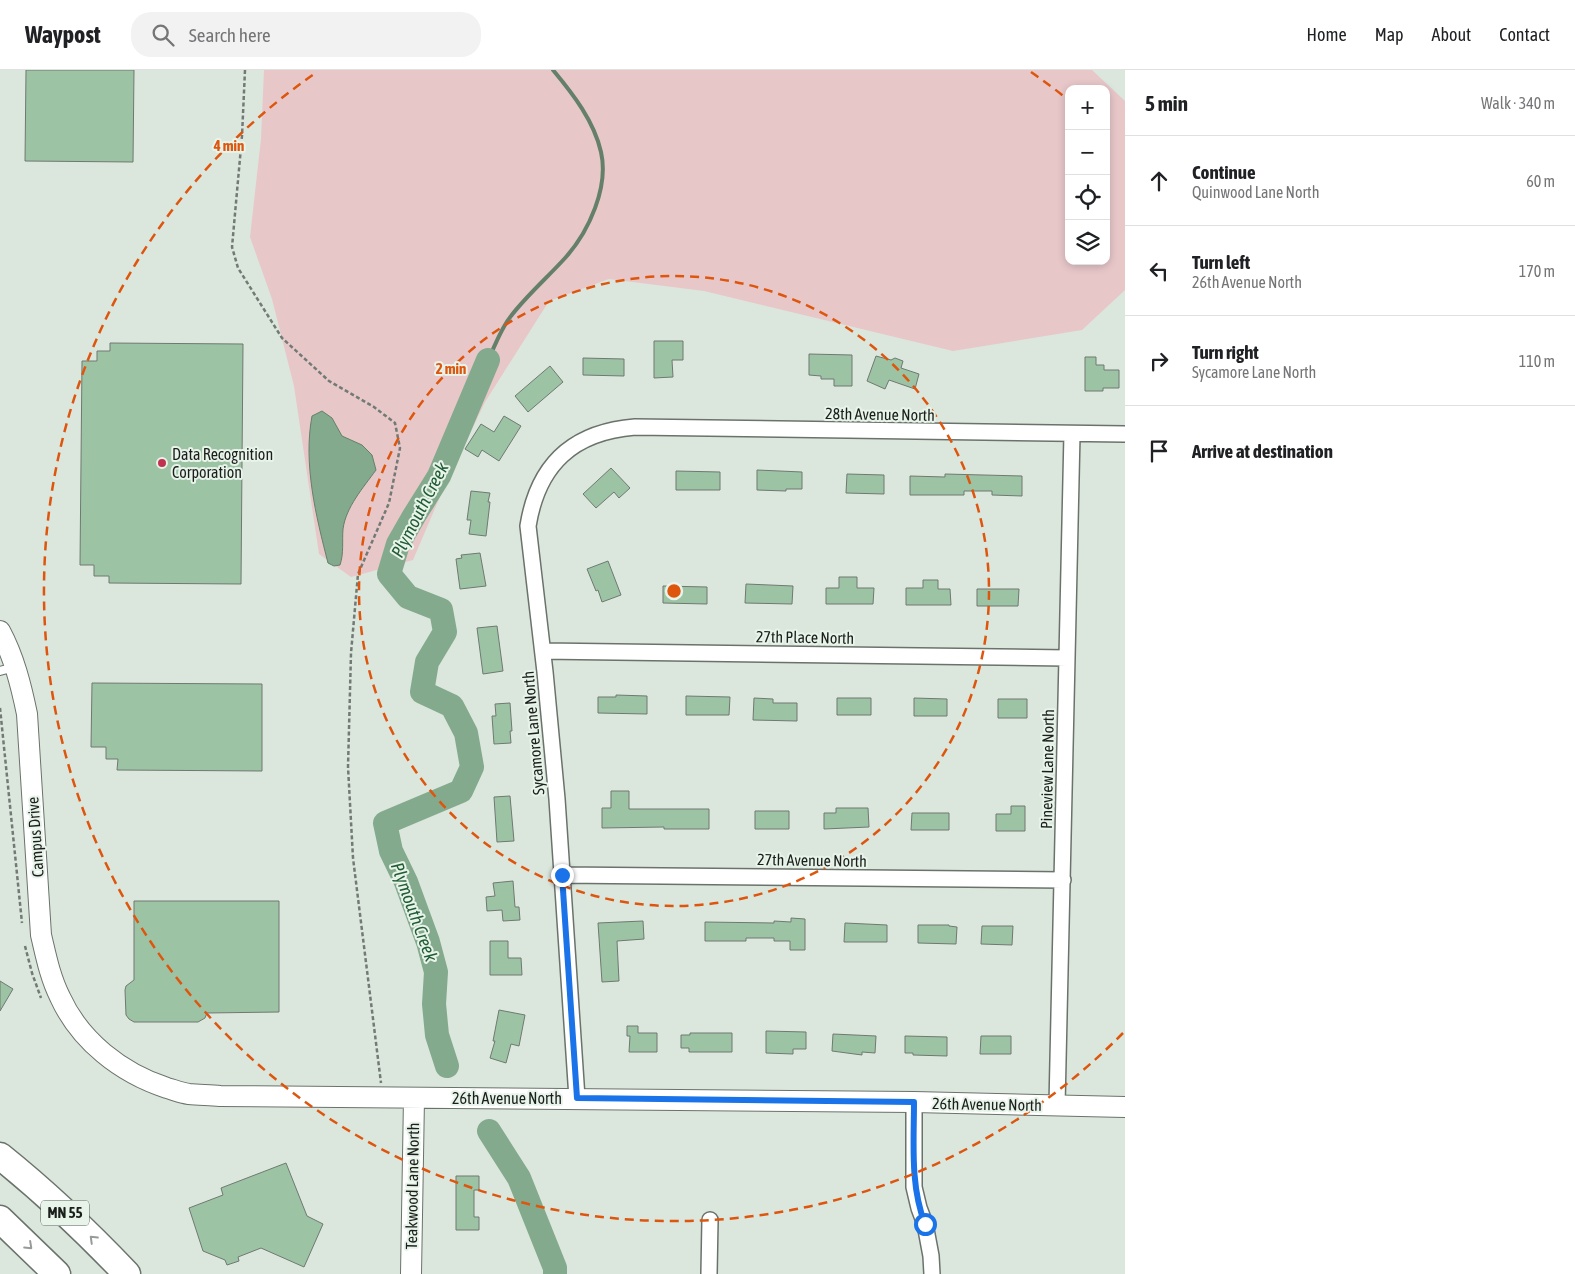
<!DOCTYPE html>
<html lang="en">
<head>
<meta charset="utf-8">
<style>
  :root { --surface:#fff; --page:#f2f2f2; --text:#202124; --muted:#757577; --line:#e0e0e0 }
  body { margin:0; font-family:"Asap Condensed",sans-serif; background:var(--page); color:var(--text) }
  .controls { position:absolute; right:15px; top:15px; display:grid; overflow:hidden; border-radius:10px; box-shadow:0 2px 8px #0003 }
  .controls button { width:45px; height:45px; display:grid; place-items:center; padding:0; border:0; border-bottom:1px solid var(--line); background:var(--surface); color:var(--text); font:25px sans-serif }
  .stop { position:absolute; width:15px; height:15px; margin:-11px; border:4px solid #1a73e8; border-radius:50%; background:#fff }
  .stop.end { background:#1a73e8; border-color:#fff; box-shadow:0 1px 5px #0008 }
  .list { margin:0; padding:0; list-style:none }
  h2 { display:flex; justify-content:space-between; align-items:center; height:65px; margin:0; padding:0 20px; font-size:21px }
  h2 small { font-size:16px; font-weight:400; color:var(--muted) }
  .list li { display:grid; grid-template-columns:32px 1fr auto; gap:15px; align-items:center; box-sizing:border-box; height:90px; padding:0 20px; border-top:1px solid var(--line) }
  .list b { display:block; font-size:19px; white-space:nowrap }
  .list p { margin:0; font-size:16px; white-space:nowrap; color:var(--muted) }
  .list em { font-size:16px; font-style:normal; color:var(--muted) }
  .icon { flex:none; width:28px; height:28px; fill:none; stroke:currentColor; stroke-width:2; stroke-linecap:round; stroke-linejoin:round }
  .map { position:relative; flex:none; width:1125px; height:1204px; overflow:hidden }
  header { display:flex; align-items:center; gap:30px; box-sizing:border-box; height:70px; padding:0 25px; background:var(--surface); border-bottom:1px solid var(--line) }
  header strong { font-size:24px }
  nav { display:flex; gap:28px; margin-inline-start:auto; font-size:18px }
  .search { width:350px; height:45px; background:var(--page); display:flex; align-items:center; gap:12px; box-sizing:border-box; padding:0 18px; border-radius:20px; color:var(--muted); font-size:19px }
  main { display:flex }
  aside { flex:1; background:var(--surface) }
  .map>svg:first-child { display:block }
  .green { fill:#e8c7c9; fill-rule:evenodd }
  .water { fill:#83aa8c; stroke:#64806a }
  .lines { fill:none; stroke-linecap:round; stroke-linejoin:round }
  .stream { stroke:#64806a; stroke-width:4 }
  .river { stroke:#83aa8c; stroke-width:24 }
  .building { fill:#9cc4a4; stroke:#707971 }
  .lane-casing { stroke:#6a736b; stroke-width:10 }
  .street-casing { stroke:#6a736b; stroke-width:18 }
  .secondary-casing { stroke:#6a736b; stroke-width:22 }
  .highway-casing { stroke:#6a736b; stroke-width:29 }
  .path { stroke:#737a75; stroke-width:2.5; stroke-dasharray:4 2.5; stroke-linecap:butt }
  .lane { stroke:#fff; stroke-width:8 }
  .street { stroke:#fff; stroke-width:15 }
  .secondary { stroke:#fff; stroke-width:20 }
  .highway { stroke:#fff; stroke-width:26 }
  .oneway { stroke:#989a99 }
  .route { stroke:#1a73e8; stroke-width:6 }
  .ring { fill:none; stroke:#de560d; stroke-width:2.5; stroke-dasharray:9 6 }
  .poi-dot { fill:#c23250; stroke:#e8f3ea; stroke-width:2 }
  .labels { text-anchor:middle; stroke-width:4; stroke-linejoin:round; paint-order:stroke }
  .shield { fill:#e8f3ea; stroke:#585f5a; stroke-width:1 }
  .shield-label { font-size:15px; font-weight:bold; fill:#1b1f1c }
  .street-label { font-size:16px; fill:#1b1f1c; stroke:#e8f3ea }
  .poi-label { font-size:16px; fill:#1b1f1c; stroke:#e8f3ea; text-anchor:start }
  .water-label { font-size:18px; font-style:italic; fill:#205c34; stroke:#e8f3ea }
  .centre { fill:#de560d; stroke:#e8f3ea; stroke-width:2.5 }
  .ring-label { font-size:15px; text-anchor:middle; font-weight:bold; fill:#de560d; stroke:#e8f3ea; stroke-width:4; stroke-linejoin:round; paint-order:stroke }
</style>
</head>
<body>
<header>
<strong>Waypost</strong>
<div class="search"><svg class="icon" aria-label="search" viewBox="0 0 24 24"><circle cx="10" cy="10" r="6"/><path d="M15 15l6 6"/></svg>Search here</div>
<nav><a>Home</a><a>Map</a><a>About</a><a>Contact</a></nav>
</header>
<main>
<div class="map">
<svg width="1125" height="1204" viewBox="0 0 1125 1204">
  <rect width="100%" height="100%" fill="#dbe6dd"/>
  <!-- green -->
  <path class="green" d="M264,0h828l33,31v189l-43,40 -129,21 -249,-60 -95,-12 -60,22 -64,101 -43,90 -29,68 -62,17 -32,-23 -25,-168 -22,-87 -22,-62 11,-98zM1069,19h37v172h-37z"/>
  <!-- water -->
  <path class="water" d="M322,341l10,7 10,18 20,9 10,10 4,15c-13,18 -30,37 -33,59 -1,13 1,24 -3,36l-6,1 -6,-3c-12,-47 -25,-99 -16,-147z"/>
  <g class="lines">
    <!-- stream -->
    <path class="stream" d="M488,290c7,-14 13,-32 23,-44 16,-21 37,-39 55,-59 23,-26 43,-70 35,-105 -7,-31 -28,-58 -48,-82"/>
    <!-- river -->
    <path class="river" d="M447,996l-10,-31 -3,-31 2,-32 -8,-30 -22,-60 -15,-31 -6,-28 76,-32 11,-24 -6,-34 -14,-27 -30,-14 5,-30 18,-30 -4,-22 -33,-13 -19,-23 9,-30 16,-28 25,-40 49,-116
      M489,1061l30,47 36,90v6"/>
  </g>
  <!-- building -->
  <path class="building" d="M26,0h108l-1,92 -108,-1z
    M654,271h29v19h-11l1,17 -19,1z
    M110,273l133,1 -2,240 -132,-1v-7h-15v-11h-14l2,-204h15v-10h13z
    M809,284l43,1v31h-18v-7h-13v-3l-12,-1z
    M876,286l15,4 4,-2 8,3 -2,7 18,6 -4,15 -26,-9 -4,9 -18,-8z
    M1085,287h11v8h8v5h15v18h-16v3h-18z
    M583,288l41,1v17l-41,-1z
    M550,296l13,16 -35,30 -13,-16z
    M504,346l17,10 -22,35 -17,-11 -4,7 -13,-8 16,-25 13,8z
    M611,398l19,20 -11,10 -5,-6 -18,16 -13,-14z
    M757,400l45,2v17h-16v2l-29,-1z
    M676,401l44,1v18h-44z
    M847,404l37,1v19l-38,-1z
    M945,404l77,2v20l-30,-1v-4h-28v4h-54v-19l35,1z
    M471,421l19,2 -2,9h2l-4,34 -17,-2 2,-14h-4z
    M480,483l6,33 -26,3 -4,-30 6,-1 -1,-3z
    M608,491l13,34 -19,7 -4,-12 -2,1 -9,-22z
    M839,507h18v11h17l-1,16h-47v-16h13z
    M923,510h15v9h12l1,16h-45v-17h17z
    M746,514l47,2 -1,18 -47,-1z
    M663,516l44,1v17l-44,-1z
    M977,519h42l-1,17h-41z
    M497,556l6,45 -20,3 -6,-46z
    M92,613l170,1v87l-145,-1 1,-11h-12v-12h-15z
    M616,625l31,1v18l-49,-1v-16h18z
    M686,626l44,1 -1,18h-43z
    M754,628l19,1v4h24v18l-44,-1z
    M837,628h34v17h-34z
    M914,628l33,1v17h-33z
    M998,629h29v19h-29z
    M510,633l2,28h-2l1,12 -17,1 -2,-28h4l-1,-12z
    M611,721h18v18h80v20h-45v-2l-62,1v-20h9z
    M510,726l4,45 -17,1 -3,-45z
    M1011,736h14v25h-29v-17h15z
    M836,738h32l1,19 -45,2v-16h12z
    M755,741h34v18h-34z
    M912,743h37v17h-38z
    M513,811l2,26h4l1,13 -17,1 -1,-11 -15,1 -1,-14 9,-1 -2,-13z
    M134,831h145v111l-72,1 -2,5 -7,4h-64l-5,-3 -3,-4 -1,-25 1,-4 8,-6z
    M791,848l14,1v31h-15v-9h-16v-3h-28v3h-41v-19l69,1v-2l17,1z
    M643,851l1,18 -27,2 2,40 -17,1 -4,-59z
    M845,853l42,2v17h-43z
    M918,855h31v1l8,1 -1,17 -38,-1z
    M982,856h31l-1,19 -31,-1z
    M490,871h18v17h13l1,17h-32z
    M0,911l13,8 -13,22z
    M499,940l26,5 -6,31 -8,-2 -5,19 -16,-5 5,-17h-2z
    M627,956h11v7h19v19h-28l1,-16h-3z
    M766,961l40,1v17h-13v5l-27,-1z
    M690,963h42v19h-43v-4h-8v-13h9z
    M833,964l43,2 -1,17 -13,-1v3l-30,-4z
    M905,966l42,1v19l-34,-1v-2h-8z
    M981,966h30v18h-31z
    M286,1093l21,53 16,8 -19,43 -43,-19 -23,9 1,4 -12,4 -2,-5 -22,-9 -14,-43 34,-13 -2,-7z
    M456,1106h23v14h-5v27h5v13h-23z"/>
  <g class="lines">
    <defs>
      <path id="lane" d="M0,601l15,-4"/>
      <path id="street" d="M543,581l524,7
        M562,805l501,5
        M577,1028l-20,-299 -12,-127 -17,-146c10,-62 45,-94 107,-99l490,7
        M914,1032v85l5,21 6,16 6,32 1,18
        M1057,1035l15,-671
        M709,1204l1,-54"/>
      <path id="secondary" d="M0,561c14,26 21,54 27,83l14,221c5,21 9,42 19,62 20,44 61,76 107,91 7,2 15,5 22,6 10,1 21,1 31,2l694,6 211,5
        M411,1204l3,-176"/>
      <path id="highway" d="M0,1086c45,36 87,76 127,118
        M0,1149l57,55"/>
    </defs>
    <!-- lane casing -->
    <use href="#lane" class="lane-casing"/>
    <!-- street casing -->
    <use href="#street" class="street-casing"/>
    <!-- secondary casing -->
    <use href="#secondary" class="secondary-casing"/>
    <!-- highway casing -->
    <use href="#highway" class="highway-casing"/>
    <!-- path -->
    <path class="path" d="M245,0l-3,66 -10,111 6,21 44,70 47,43 45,26 21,16 5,25 -11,55 -31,71 -7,79 -3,114 5,91 28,225
      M0,638l22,215
      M25,876l7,27 9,25"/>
    <!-- lane -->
    <use href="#lane" class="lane"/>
    <!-- street -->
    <use href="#street" class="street"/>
    <!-- secondary -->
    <use href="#secondary" class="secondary"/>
    <!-- highway -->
    <use href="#highway" class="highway"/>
  </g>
  <!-- one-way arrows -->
  <defs><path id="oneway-chevron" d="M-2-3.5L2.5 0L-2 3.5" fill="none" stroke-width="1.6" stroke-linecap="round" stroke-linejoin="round" transform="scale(1.25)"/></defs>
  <g class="oneway">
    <use href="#oneway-chevron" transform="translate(93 1169) rotate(-136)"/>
    <use href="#oneway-chevron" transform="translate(29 1176) rotate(43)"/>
  </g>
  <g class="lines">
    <!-- route -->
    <path class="route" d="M562,805l15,223 337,4c0,41 -4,83 11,122"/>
  </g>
  <!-- distance rings -->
  <g class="ring">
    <circle cx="674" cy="521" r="315"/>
    <path d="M1123 963A630 630 0 1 1 317 2M1031 2A630 630 0 0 1 1066 28"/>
  </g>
  <!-- markers -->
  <circle class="poi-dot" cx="162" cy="393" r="5"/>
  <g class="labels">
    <!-- shield labels -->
    <rect class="shield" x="41" y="1130.5" width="48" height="25" rx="4"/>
    <g class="shield-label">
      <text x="65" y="1148">MN 55</text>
    </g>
    <!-- street labels -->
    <g class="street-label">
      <text transform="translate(880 344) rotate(1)" y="6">28th Avenue North</text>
      <text transform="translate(805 567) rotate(1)" y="6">27th Place North</text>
      <text transform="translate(533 663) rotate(-95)" y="6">Sycamore Lane North</text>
      <text transform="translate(1047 699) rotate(-89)" y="6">Pineview Lane North</text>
      <text transform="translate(35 767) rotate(-94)" y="6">Campus Drive</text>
      <text transform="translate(812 790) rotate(1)" y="6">27th Avenue North</text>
      <text x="507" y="1034">26th Avenue North</text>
      <text transform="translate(987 1034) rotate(1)" y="6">26th Avenue North</text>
      <text transform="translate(412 1116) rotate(-89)" y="6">Teakwood Lane North</text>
    </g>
    <!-- poi labels -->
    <g class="poi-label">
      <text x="172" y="390">Data Recognition<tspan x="172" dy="18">Corporation</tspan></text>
    </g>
    <!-- water labels -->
    <g class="water-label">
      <text transform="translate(420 440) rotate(-63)" y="6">Plymouth Creek</text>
      <text transform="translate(414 842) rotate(70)" y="6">Plymouth Creek</text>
    </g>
  </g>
  <circle cx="674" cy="521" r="8" class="centre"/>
  <g class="ring-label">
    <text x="229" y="81">4 min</text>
    <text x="451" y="304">2 min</text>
  </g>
</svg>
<div class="controls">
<button>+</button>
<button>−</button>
<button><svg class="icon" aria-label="locate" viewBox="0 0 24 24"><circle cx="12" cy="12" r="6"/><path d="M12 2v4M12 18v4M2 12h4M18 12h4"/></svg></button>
<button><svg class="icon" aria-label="layers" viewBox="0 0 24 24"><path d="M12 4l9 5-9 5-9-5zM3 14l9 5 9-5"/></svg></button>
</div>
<div class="stop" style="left:925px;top:1154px"></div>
<div class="stop end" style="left:562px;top:805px"></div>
</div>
<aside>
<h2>5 min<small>Walk · 340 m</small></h2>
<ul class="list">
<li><svg class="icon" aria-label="ahead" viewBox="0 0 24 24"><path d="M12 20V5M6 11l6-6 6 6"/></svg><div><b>Continue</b><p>Quinwood Lane North</p></div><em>60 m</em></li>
<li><svg class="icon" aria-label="left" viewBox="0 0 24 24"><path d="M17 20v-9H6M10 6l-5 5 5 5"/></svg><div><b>Turn left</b><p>26th Avenue North</p></div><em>170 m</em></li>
<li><svg class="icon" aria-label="right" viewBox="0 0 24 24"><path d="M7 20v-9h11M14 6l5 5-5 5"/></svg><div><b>Turn right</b><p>Sycamore Lane North</p></div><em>110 m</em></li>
<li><svg class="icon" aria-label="arrive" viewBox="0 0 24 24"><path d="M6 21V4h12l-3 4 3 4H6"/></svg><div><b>Arrive at destination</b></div></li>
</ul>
</aside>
</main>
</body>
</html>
